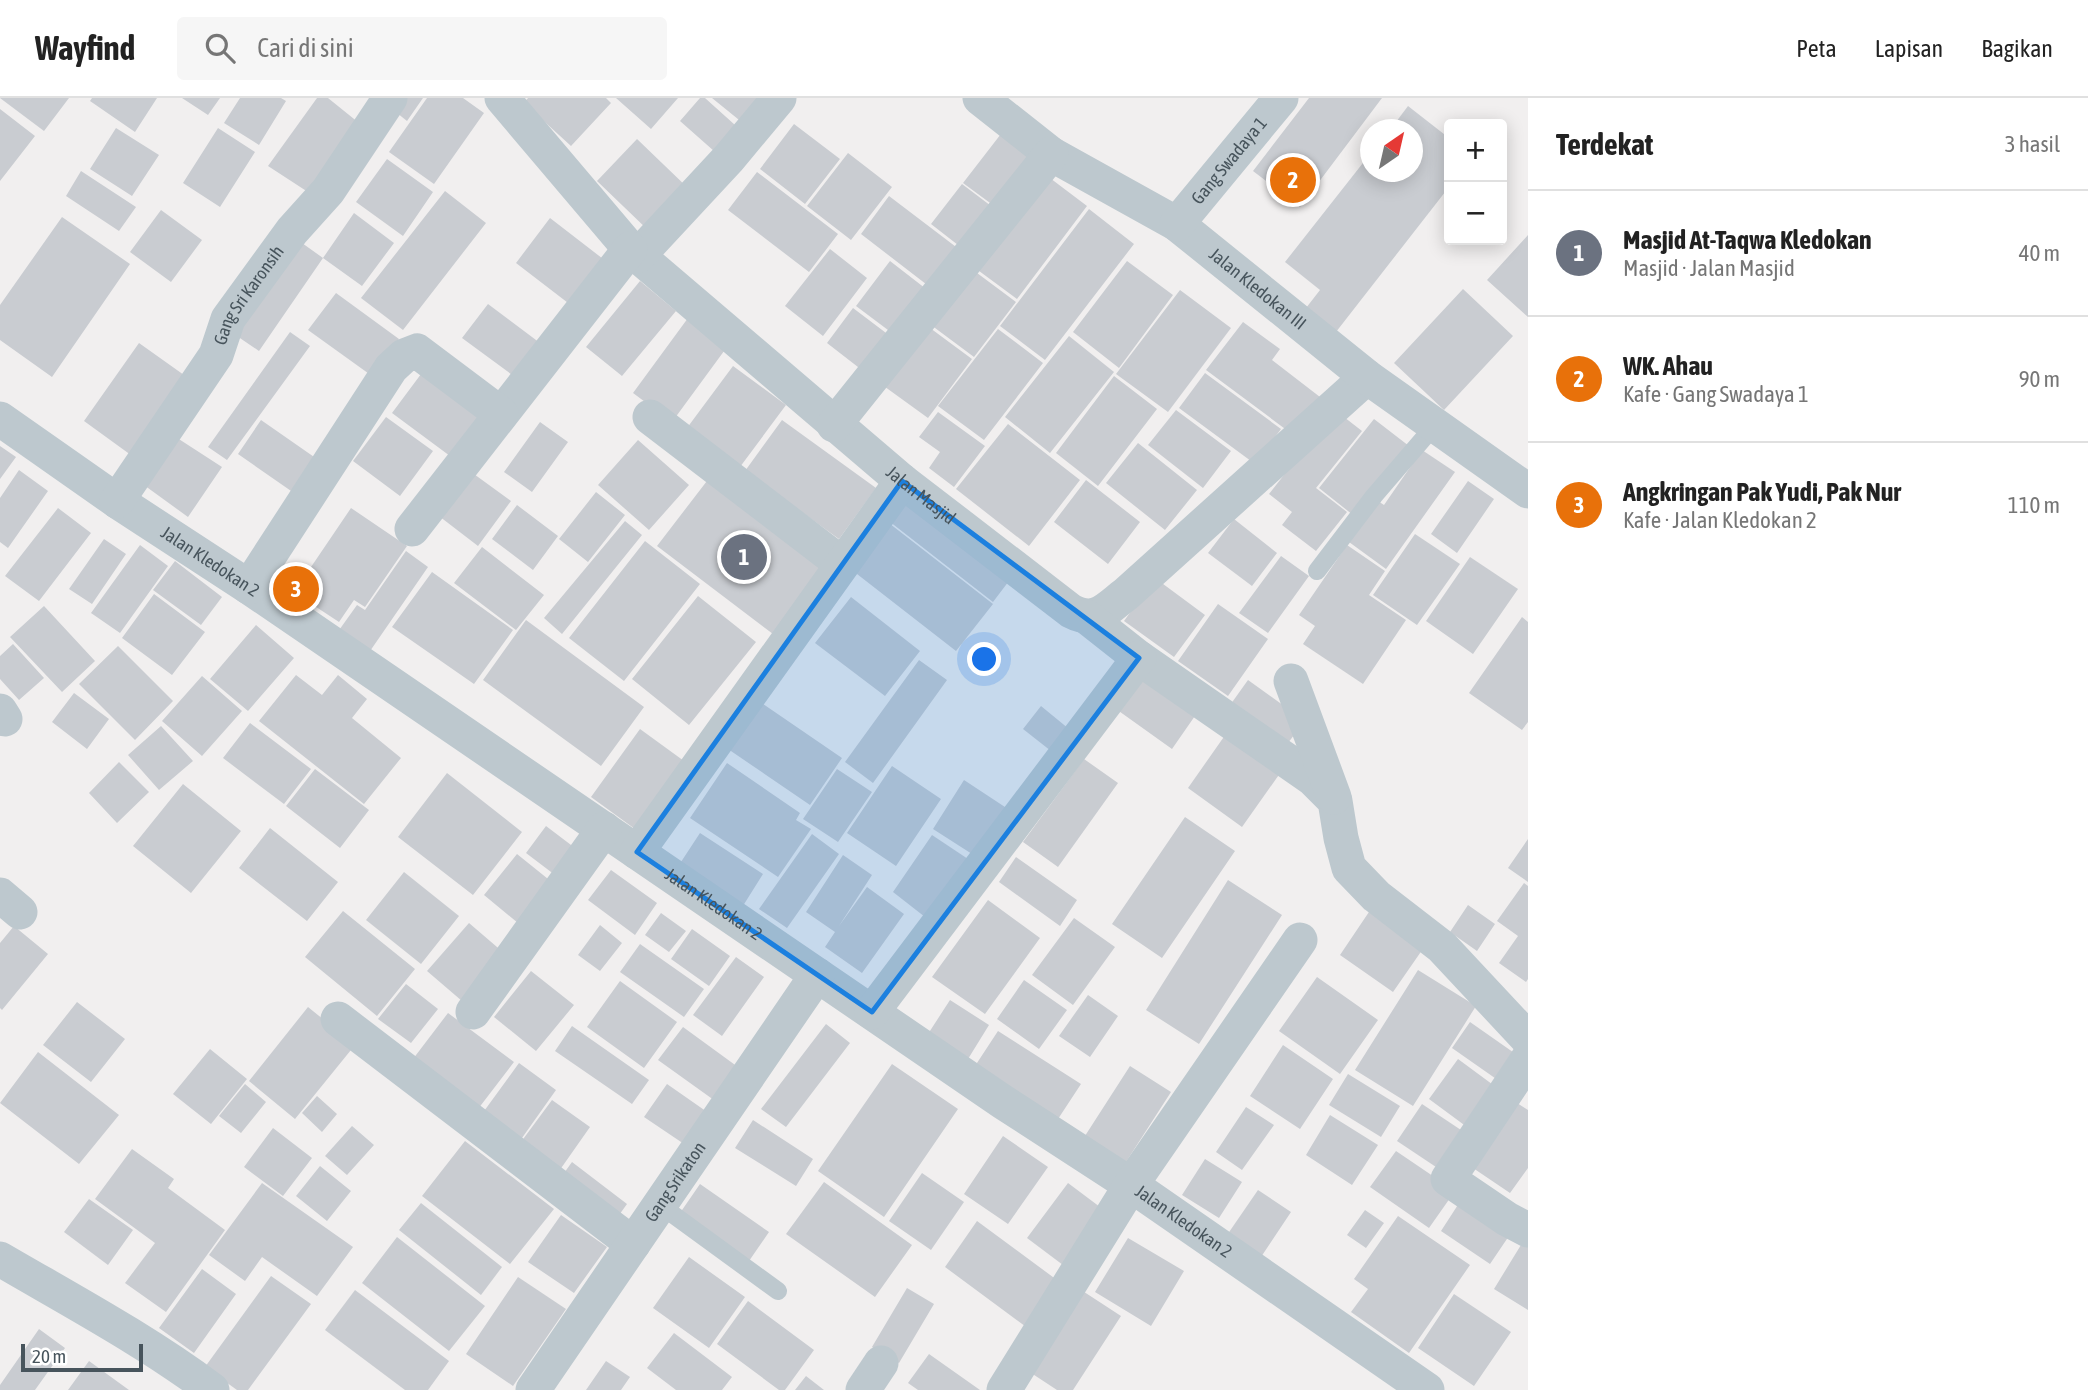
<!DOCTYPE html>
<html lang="id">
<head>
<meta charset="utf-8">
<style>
  :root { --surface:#fff; --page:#f6f6f6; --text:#222; --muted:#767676; --line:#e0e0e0; --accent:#0f766e }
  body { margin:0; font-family:"Asap Condensed",sans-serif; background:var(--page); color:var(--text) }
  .controls { position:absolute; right:21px; top:21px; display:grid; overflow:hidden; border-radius:7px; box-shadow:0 4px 18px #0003 }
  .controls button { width:63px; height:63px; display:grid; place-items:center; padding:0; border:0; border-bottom:2px solid var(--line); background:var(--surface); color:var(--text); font:35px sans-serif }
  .compass { position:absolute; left:1360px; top:21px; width:63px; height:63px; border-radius:50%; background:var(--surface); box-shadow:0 4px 18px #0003; rotate:34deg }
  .scale { position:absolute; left:21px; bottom:18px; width:122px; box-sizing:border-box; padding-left:7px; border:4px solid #47545c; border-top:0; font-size:19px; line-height:24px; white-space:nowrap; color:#47545c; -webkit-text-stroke:5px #fff; paint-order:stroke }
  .you { position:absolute; left:985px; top:562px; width:24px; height:24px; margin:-18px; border:5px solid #fff; border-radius:50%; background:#1a73e8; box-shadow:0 0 0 10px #1a73e833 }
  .badge { display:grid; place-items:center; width:46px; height:46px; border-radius:50%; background:var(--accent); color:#fff; font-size:23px; font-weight:700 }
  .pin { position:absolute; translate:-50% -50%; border:4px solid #fff; box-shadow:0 2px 7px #0006 }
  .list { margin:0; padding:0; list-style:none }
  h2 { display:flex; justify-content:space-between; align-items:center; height:91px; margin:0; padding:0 28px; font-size:30px }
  h2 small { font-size:23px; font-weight:400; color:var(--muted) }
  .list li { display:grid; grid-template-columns:46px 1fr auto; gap:21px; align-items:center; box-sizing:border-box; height:126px; padding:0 28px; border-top:2px solid var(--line) }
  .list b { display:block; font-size:26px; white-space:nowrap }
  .list p { margin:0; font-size:23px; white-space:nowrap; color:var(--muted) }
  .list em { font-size:23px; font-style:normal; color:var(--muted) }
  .icon { flex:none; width:38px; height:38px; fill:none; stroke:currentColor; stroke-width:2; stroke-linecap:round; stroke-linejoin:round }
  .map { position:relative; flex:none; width:1528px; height:1292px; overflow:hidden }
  header { display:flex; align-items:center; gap:42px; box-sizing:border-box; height:98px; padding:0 35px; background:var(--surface); border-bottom:2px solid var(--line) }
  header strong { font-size:33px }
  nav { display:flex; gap:38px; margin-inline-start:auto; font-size:24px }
  .search { width:490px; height:63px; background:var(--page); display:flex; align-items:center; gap:18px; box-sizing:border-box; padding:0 24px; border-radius:7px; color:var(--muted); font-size:26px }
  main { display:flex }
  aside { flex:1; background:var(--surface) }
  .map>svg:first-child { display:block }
  .building { fill:#c9ccd1 }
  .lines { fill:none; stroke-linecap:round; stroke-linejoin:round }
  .service { stroke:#bdc8ce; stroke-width:18 }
  .minor { stroke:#bdc8ce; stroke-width:35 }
  .marked { fill:#1c80df; fill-opacity:0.2; stroke:#1c80df; stroke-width:5; stroke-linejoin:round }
  .labels { text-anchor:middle; stroke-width:7; stroke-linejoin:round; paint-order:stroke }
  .street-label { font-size:18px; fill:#47545c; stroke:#fff }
</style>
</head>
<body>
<header>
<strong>Wayfind</strong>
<div class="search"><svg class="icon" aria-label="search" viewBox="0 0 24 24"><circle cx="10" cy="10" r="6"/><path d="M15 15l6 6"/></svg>Cari di sini</div>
<nav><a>Peta</a><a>Lapisan</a><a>Bagikan</a></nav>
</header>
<main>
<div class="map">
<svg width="1528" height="1292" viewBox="0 0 1528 1292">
  <rect width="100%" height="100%" fill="#f1efef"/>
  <!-- building -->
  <path class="building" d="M0,0h69l-25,33z
    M92,0h65l-22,34 -45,-31z
    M182,0h38l-12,17z
    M240,0h41l5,3 -27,44 -35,-22z
    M317,0h11l31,25 -48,71 -43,-28z
    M392,0h31l-16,23 -20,-16z
    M427,0h36l21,15 -50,71 -45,-32z
    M528,0h78l5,5 -40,43 -47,-43z
    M616,0h62l-27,31z
    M700,0h5l40,36 -22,25 -43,-38z
    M712,0h53l-16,30z
    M1309,0h73l-82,109 -47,-36z
    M1408,8l41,32v49l-113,145 -30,-24 14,-18 -35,-28 85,-108v18h42v-42h-22z
    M0,11l35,27 -35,45z
    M794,26l46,35 -35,45 -45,-35z
    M116,30l43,27 -27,41 -42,-27z
    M218,30l37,24 -35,55 -37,-24z
    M1004,32l37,29 -40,52 -38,-28z
    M637,41l53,51 -40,42 -53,-51z
    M848,55l44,34 -41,53 -44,-34z
    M387,61l46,33 -30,44 -47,-34z
    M81,73l55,36 -17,24 -53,-35z
    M757,74l81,62 -29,38 -81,-62z
    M1042,74l45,34 -70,93 -46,-34z
    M962,86l37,28 -32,40 -36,-28z
    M445,93l41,32 -83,107 -42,-32z
    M889,98l75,57 -29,38 -74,-57z
    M1089,111l45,35 -89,116 -45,-34z
    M161,112l41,30 -31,42 -41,-30z
    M354,115l40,30 -32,43 -39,-28z
    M62,119l68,47 -78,113 -52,-37v-35z
    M550,120l57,44 -35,44 -56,-43z
    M1528,137v82l-41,-37z
    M295,140l28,20 -64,93 -28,-19z
    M830,151l37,29 -44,58 -38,-30z
    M890,163l40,31 -34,44 -40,-30z
    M1127,163l46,34 -54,73 -46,-36z
    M969,169l47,35 -42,55 -47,-35z
    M640,183l36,30 -54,65 -36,-29z
    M1463,191l50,47 -69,74 -50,-47z
    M1180,192l51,38 -63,84 -52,-38z
    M336,195l63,46 -27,37 -64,-46z
    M488,206l56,42 -25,34 -57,-42z
    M853,210l41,31 -27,35 -40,-31z
    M688,220l39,29 -55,75 -39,-29z
    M1243,224l37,27 -8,11 48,37 -28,37 -86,-64z
    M926,227l46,34 -44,59 -47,-34z
    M998,231l45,34 -59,77 -46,-34z
    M290,234l20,14 -83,114 -19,-13z
    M1069,238l45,36 -64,81 -45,-36z
    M139,245l52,37 -56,78 -51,-37z
    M427,268l58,43 -35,47 -58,-43z
    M733,268l53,39 -49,66 -53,-39z
    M1205,275l76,56 -26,35 -76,-56z
    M1114,278l43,33 -59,77 -42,-33z
    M1176,312l55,41 -28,37 -55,-43z
    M1335,312l27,21 -46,57 31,24 -31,39 -34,-26 10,-13 -23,-18z
    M938,314l47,34 -31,41 -25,-19 11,-16 -21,-15z
    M386,319l47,34 -33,45 -47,-35z
    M1374,321l35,27 -56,69 -34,-27z
    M261,322l56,39 -23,34 -56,-39z
    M782,322l94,68 -37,51 -94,-68z
    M540,324l28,20 -36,50 -28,-20z
    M1008,326l72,56 -51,66 -73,-57z
    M168,334l54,35 -34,50 -51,-37z
    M638,342l51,45 -40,45 -51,-45z
    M1138,345l59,47 -32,40 -59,-47z
    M0,348l16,11 -16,22z
    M1422,352l33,22 -69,97 -37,-27 29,-41 6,4z
    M467,371l44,32 -33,45 -43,-33z
    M19,372l29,21 -40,57 -8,-6v-44z
    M710,379l120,91 -53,69 -120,-91z
    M1086,382l54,42 -32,42 -54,-42z
    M1468,383l26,18 -37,54 -26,-19z
    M908,391l107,84 -22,29 -108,-84z
    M596,394l29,23 -37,47 -29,-23z
    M517,407l41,31 -25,34 -41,-31z
    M58,410l33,25 -52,68 -34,-25z
    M351,410l56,38 -42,61 -11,-7 -15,22 -35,-23 15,-23 -10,-6z
    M1234,421l43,34 -25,33 -44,-33z
    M885,422l108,84 -37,47 -108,-84z
    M625,423l17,14 -80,99 -18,-16z
    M1415,436l45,30 -43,61 -44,-30z
    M104,441l22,15 -34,50 -23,-15z
    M645,443l55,43 -76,97 -55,-43z
    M140,447l28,21 -48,67 -29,-20z
    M1347,447l38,26 -16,24 37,25 -43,64 -60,-40 12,-18 -16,-11z
    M482,449l62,48 -28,35 -62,-47z
    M406,453l22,16 -60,87 -31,-21 20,-28 8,5z
    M1281,458l28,20 -41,57 -29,-20z
    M1470,459l48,32 -45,65 -47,-33z
    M175,463l47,36 -21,28 -48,-35z
    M432,474l81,58 -39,54 -82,-57z
    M1155,480l50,37 -31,42 -50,-36z
    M154,496l51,38 -33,43 -50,-37z
    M698,498l58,46 -67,83 -57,-46z
    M851,499l69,54 -35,45 -70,-53z
    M1218,506l50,35 -40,57 -50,-35z
    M44,508l51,55 -33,31 -52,-55z
    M1522,519l6,5v100l-6,8 -53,-37z
    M526,522l118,87 -43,59 -118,-86z
    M256,527l38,33 -46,53 -38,-32z
    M13,546l31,34 -25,22 -19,-21v-23z
    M118,548l55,55 -38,39 -56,-56z
    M919,562l28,20 -74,103 -28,-21z
    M1135,570l62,45 -25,36 -63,-45z
    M296,577l26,20 16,-20 29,24 -15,19 49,40 -37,46 -105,-83z
    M202,578l40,35 -40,45 -40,-35z
    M1248,582l57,41 -21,27 -56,-40z
    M74,595l35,26 -22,30 -35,-27z
    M760,604l82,56 -32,47 -82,-56z
    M1041,608l28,23 -18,22 -28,-22z
    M250,625l61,46 -27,35 -61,-46z
    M161,628l32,35 -34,29 -31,-35z
    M640,631l44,32 -49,68 -44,-32z
    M1228,633l55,38 -41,58 -54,-39z
    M1084,661l34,24 -60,84 -35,-25z
    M119,664l30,30 -32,31 -28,-30z
    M727,665l73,50 -4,7 15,9 -33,48 -88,-59z
    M892,668l49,33 -45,67 -49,-33z
    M315,671l54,41 -29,38 -54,-42z
    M837,671l35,23 -34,50 -35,-23z
    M447,675l75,59 -49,63 -75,-58z
    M964,682l44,29 -36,45 -39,-25z
    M183,686l58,47 -50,62 -58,-47z
    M1185,719l50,34 -73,107 -50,-34z
    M546,728l29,22 -20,27 -29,-22z
    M270,730l68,54 -31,39 -68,-53z
    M700,735l63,41 -22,35 -64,-41z
    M812,736l27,20 -52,74 -28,-19z
    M932,737l36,24 -43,58 -32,-25z
    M1528,741v43l-20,-14z
    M517,756l41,33 -34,41 -40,-33z
    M843,757l29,20 -33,51 28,-39 37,27 -42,59 -37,-26 10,-15 -29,-20z
    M1016,759l61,43 -17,26 -61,-44z
    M611,772l46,33 -22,32 -47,-35z
    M404,774l55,44 -38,48 -55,-44z
    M1228,782l54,35 -83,129 -53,-34z
    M1524,785l4,3v93l-2,3 -27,-19 19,-27 -21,-15z
    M988,802l52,38 -55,76 -53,-37z
    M1468,807l27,19 -18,27 -27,-19z
    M1373,808l54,37 -34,49 -53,-37z
    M343,813l72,58 -38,47 -72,-59z
    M661,815l25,18 -17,21 -24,-17z
    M1074,820l41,29 -42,58 -41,-30z
    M469,825l35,30 -42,48 -35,-30z
    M600,827l22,18 -22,28 -22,-16z
    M14,828l34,28 -46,56 -2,-2v-65z
    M692,831l38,27 -21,30 -38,-27z
    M640,846l64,45 -20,28 -64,-45z
    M736,859l28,20 -42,59 -29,-21z
    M1418,872l58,36 -63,100 -58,-36z
    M531,873l43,34 -38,46 -42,-34z
    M1317,879l61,43 -38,54 -61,-43z
    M1024,882l43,30 -28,39 -42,-30z
    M620,883l57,41 -33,46 -57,-41z
    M406,886l32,25 -27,34 -33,-24z
    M1088,897l30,21 -28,41 -31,-21z
    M950,902l39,25 -21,34 -40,-25z
    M77,904l48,37 -34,43 -48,-37z
    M308,909l47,38 -60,74 -46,-38z
    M448,915l66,49 -36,47 -65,-50z
    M1470,924l50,35 -18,26 -50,-35z
    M826,926l24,19 -64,84 -25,-18z
    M572,928l77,54 -17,24 -77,-53z
    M683,929l59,43 -24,33 -60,-43z
    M998,933l83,53 -23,35 -83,-53z
    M1283,947l50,34 -33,50 -50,-33z
    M210,951l37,30 -36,45 -38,-30z
    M38,954l81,63 -40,49 -79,-61z
    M1458,961l42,31 -29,40 -42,-31z
    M519,965l37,27 -39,55 -38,-27z
    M892,966l66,45 -74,108 -66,-46z
    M1130,968l41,26 -47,73 -41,-26z
    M1348,976l52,32 -19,31 -52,-32z
    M245,986l21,18 -25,31 -22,-17z
    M667,986l43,30 -23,32 -43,-29z
    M317,998l20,18 -15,18 -20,-19z
    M552,1002l38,27 -33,47 -39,-28z
    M1517,1005l11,7v58l-18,25 -37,-25z
    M1422,1006l51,34 -25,37 -51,-34z
    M1246,1009l28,18 -32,45 -26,-18z
    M1330,1017l48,30 -26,40 -46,-30z
    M753,1022l60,39 -17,27 -61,-38z
    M352,1028l22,19 -27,30 -22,-19z
    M273,1030l39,30 -29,38 -39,-29z
    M1003,1038l45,31 -40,57 -44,-30z
    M465,1043l89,68 -44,55 -88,-68z
    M132,1051l42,30 -6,9 57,42 -59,82 -41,-29 30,-40 -60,-44z
    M1396,1053l59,40 -26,37 -59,-41z
    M1205,1061l37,23 -23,36 -37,-23z
    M572,1064l55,42 -13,18 -55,-42z
    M320,1068l31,25 -24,30 -31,-25z
    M922,1075l42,29 -33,48 -42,-29z
    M824,1084l88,63 -37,52 -89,-63z
    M262,1085l91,64 -36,49 -55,-39 -17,24 -36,-26z
    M1068,1085l40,30 -41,55 -40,-30z
    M700,1086l69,48 -20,29 -69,-48z
    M1258,1092l33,22 -32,48 -34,-22z
    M1463,1099l50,33 -23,34 -49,-33z
    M89,1101l44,31 -25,35 -44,-33z
    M421,1105l81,64 -21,28 -82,-65z
    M1365,1112l19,13 -18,25 -19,-13z
    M561,1117l46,32 -33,46 -46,-31z
    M1398,1118l72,49 -61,88 -58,-41 17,-23 -14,-10z
    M977,1123l84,62 -32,46 -84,-62z
    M397,1139l88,69 -36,45 -87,-68z
    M1128,1140l56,33 -33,55 -56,-34z
    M1524,1142l4,3v67l-34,-21z
    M689,1159l56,40 -36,51 -56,-40z
    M202,1171l34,25 -42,59 -35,-25z
    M271,1178l40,28 -63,86h-11l-32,-23z
    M518,1179l48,32 -53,77 -47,-32z
    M1075,1188l46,30 -48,74h-16l-35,-23z
    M907,1190l27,16 -35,59 -27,-16z
    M355,1192l94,71 -21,29h-23l-80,-60z
    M1454,1196l57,38 -37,54 -56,-38z
    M748,1203l66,49 -29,40h-6l-62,-46z
    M39,1231l26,19 -30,42h-35v-5z
    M674,1235l58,44 -10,13h-46l-29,-22z
    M929,1256l51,36h-62l-10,-7z
    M89,1263l40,29h-61z
    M606,1263l24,16 -9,13h-35z
    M806,1278l18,14h-29z"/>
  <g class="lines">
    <!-- service -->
    <path class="service" d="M1317,473l57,-75 61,-71
      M660,1107l118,86"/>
    <!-- minor -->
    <g class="minor">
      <path id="s1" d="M502,0l128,151 272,232 169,130c25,13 35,-2 55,-17l241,-217"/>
      <path id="s2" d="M980,0l71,56 126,70 190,153 161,114"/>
      <path id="s3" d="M1177,126l104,-126"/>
      <path d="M638,158l91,-98 50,-60"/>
      <path d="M650,319l192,147"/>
      <path id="s4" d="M0,321l117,82 132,86 754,515 128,83 296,205"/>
      <path d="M834,327l217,-271"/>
      <path id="s5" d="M117,403l99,-146 12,-36 64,-88 36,-40 62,-93"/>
      <path d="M412,431l218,-280"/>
      <path d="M249,489l142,-219 13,-12 13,-5 84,63"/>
      <path d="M1087,519l52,41 173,120 23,23 6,37 8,30 27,28 66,51 86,92"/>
      <path d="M1291,583l43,116"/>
      <path d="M0,613l5,8"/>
      <path d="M637,754l265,-371"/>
      <path d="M0,797l20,17"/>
      <path d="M473,914l131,-183"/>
      <path d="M872,914l267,-354"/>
      <path d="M338,921l295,225"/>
      <path d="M1528,961l-80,120 59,40 21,11"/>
      <path d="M0,1161c72,42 145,81 212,131"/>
      <path id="s6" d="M533,1292l284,-415"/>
      <path d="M863,1292l18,-27"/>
      <path d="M1004,1292l127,-205 169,-245"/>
    </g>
  </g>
  <!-- marked area -->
  <path class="marked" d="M902,383l237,177 -267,354 -235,-160z"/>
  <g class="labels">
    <!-- street labels -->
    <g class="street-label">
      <text dy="6" stroke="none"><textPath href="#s3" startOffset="82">Gang Swadaya 1</textPath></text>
      <text dy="6" stroke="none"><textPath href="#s2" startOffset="338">Jalan Kledokan III</textPath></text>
      <text dy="6" stroke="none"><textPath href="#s5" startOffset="245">Gang Sri Karonsih</textPath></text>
      <text dy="6" stroke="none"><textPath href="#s1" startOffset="579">Jalan Masjid</textPath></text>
      <text dy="6" stroke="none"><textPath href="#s4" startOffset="254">Jalan Kledokan 2</textPath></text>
      <text dy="6" stroke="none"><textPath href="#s4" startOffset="863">Jalan Kledokan 2</textPath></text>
      <text dy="6" stroke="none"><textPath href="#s6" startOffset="252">Gang Srikaton</textPath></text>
      <text dy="6" stroke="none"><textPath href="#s4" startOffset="1430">Jalan Kledokan 2</textPath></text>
    </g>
  </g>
</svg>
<div class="controls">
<button>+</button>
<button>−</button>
</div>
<svg class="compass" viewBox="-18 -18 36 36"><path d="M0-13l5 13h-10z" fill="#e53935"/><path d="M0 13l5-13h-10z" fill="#767676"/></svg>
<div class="scale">20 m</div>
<div class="you"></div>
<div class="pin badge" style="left:744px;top:459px;background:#6b7280">1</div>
<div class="pin badge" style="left:1293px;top:82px;background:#e8710a">2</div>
<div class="pin badge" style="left:296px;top:491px;background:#e8710a">3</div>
</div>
<aside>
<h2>Terdekat<small>3 hasil</small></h2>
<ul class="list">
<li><span class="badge" style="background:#6b7280">1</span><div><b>Masjid At-Taqwa Kledokan</b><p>Masjid · Jalan Masjid</p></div><em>40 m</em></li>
<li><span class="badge" style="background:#e8710a">2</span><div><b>WK. Ahau</b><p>Kafe · Gang Swadaya 1</p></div><em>90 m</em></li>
<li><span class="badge" style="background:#e8710a">3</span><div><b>Angkringan Pak Yudi, Pak Nur</b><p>Kafe · Jalan Kledokan 2</p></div><em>110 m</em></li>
</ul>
</aside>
</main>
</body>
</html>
